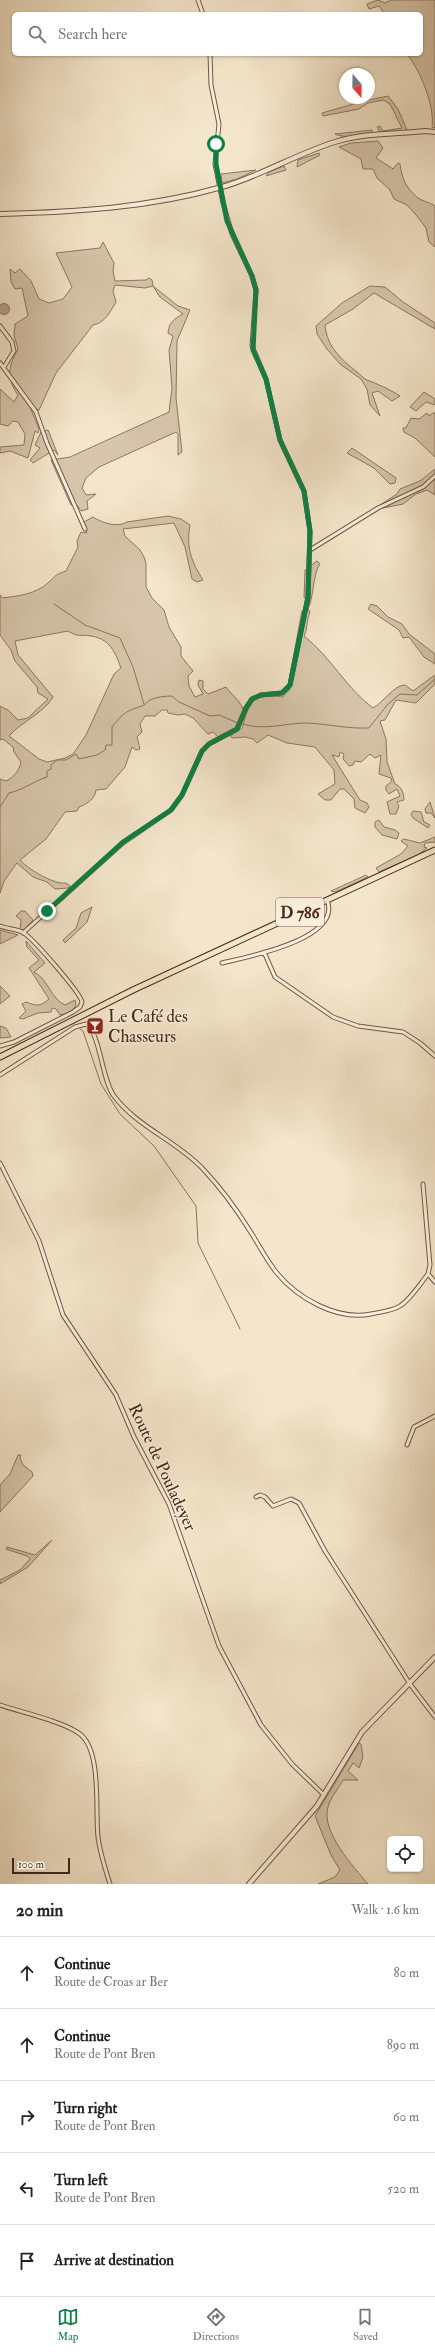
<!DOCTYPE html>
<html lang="en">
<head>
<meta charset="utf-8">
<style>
  :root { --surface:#fff; --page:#f2f2f2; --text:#222; --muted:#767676; --line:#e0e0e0; --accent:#0b8043 }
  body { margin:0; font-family:"IM FELL Double Pica",serif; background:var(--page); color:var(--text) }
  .controls { position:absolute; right:12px; bottom:12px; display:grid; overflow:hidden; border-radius:6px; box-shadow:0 1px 3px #0004 }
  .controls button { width:36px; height:36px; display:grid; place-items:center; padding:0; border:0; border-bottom:1px solid var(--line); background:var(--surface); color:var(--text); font:20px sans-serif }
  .compass { position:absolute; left:339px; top:68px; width:36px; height:36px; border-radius:50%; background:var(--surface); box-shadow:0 1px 3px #0004; rotate:160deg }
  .scale { position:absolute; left:12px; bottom:10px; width:58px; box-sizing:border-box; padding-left:4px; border:2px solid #492716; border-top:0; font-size:11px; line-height:14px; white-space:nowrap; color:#492716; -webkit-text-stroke:3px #f8efdd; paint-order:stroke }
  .stop { position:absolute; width:12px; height:12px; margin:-9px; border:3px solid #0b8043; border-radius:50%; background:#fff }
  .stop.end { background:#0b8043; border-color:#fff; box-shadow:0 1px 4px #0008 }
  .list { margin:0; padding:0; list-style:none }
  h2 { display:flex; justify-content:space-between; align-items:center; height:52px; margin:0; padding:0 16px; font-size:17px }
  h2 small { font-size:13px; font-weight:400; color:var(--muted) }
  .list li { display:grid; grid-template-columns:26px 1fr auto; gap:12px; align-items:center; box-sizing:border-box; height:72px; padding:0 16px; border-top:1px solid var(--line) }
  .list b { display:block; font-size:15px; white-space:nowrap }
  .list p { margin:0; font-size:13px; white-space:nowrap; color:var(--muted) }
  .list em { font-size:13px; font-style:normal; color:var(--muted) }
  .icon { flex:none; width:22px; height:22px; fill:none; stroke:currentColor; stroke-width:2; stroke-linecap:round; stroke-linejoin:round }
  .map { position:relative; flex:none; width:435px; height:1884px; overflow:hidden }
  .search { position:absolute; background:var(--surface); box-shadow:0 1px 3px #0004; left:12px; right:12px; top:12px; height:44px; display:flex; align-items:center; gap:10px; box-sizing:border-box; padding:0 14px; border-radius:6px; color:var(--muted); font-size:15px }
  .sheet { height:412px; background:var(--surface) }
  nav { display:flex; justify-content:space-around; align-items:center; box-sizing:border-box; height:56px; border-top:1px solid var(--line); background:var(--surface); font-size:11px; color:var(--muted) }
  nav a { display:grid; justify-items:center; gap:2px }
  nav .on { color:var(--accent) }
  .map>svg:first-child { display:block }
  .green { fill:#d7c6ac; stroke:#907661; fill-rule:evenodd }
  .water { fill:#baa58d; stroke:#8d735d }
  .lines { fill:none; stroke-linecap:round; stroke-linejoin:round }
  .stream { stroke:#8d735d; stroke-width:1 }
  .minor-casing { stroke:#745743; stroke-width:5 }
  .tertiary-casing { stroke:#745743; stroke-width:6 }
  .primary-casing { stroke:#492716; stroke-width:7 }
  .minor { stroke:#f8efdd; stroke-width:3 }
  .tertiary { stroke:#f8efdd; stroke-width:4 }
  .primary { stroke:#f4e6cb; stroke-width:5 }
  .route { stroke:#0b8043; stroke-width:5 }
  .labels { text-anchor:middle; stroke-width:3; stroke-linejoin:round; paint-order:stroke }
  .shield { fill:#f8efdd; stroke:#7e6352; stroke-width:1 }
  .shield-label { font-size:16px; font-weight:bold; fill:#492716 }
  .poi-label { font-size:17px; fill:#492716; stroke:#f8efdd; text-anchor:start }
  .street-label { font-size:17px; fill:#492716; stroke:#f8efdd }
</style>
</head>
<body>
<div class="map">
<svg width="435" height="1884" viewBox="0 0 435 1884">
  <rect width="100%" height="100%" fill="#f4e6cb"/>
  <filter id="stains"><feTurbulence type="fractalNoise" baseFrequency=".005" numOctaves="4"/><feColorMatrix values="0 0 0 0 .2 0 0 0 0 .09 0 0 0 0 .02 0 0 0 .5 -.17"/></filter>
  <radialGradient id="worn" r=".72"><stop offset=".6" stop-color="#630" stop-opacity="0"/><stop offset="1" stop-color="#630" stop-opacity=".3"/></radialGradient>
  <!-- green -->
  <path class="green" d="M378,0l7,3 6,-3h44v128l-3,-1c3,-21 -12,-57 -25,-73h14v-40h-36l-6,-8 -10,3 -2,-5z
    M388,96l10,13 9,21 -1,1 -25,2 -4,-6 3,-1 3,5 19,-3 -12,-24 -7,-4 -15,3 -9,6 -36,7 -1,-3 42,-12z
    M372,130v4c-12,1 -26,5 -37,0z
    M378,141l5,7 -7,10 17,11 5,-6 2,1c2,15 6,24 18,34 4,3 11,4 17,8v41l-6,-5 -3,-14 -9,-12 -10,-11 -13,-6 -4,-9 -13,-12 -4,-9h-10l-2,-10 -22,-12 12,-4z
    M319,153l1,2 -23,12 1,-7z
    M284,166l2,4 -20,6 3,-4z
    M256,170l-19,9 -15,4 -1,-9z
    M103,242l11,21 -1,8 2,10 31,-1 3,-2 3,2 1,6 25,20 12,4 -13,31 -1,57 6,54 -4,3v-21l-2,-2 -77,35 -13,11 -4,10 4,7 10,-1 -9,7 1,8 -7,2 -4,-6h-6l-20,-45 19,-3 99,-45 3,-24 -3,-38 4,-14 -5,-3c1,-11 6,-14 15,-19l-23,-17 -7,-11 -8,2 -30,-3 -2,6 3,11c-6,10 -11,21 -23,23l-37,48 -17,37 -9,-3 9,22 -1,4 -3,-2 -7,27 -18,-7 -10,2v-6l24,-2 1,-11 -7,-12 -5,-1 -5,5 -8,-2v-35l14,13 4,-7c-12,-17 -10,-28 0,-46l-4,-14 1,-11 13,-8 -6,-28 -7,1 -4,-7 -1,-13 5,4 5,-4 11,12 8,18 10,4 14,-4 9,-12 -16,-34 44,-5z
    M370,286l15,1 18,15 32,21v6l-61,-36 -21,16 -28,16c2,22 16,34 32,47 3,2 7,7 10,8 11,4 22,9 33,16l-8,5 -14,-10 -6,2 8,23 -10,-11 -3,-16 -6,-10 -21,-15 -13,-15 -10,-15 -1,-8 26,-23z
    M424,392l11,7v6l-9,-3 -10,9 -6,-4z
    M433,413h2v44l-20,-19 -11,-6 -1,-4h3l5,-10 8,1 8,-6 2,3z
    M48,430l10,25 -4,-5 -21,13 -3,-3 10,-12 -5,-3 6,-13z
    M352,448l44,30 -1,5 -5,1 -16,-16 -27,-15z
    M435,469v26l-8,-5 -11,4 -13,10 -20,4 -3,-3 17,-11 3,-5 20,-8z
    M168,516l13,3 9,6c-4,22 1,36 13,55l-6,2 -5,-3 -7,-32 -11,-24 -51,6 2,7 15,14 4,7 2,6v24l6,11 12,12 5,17 12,20v9l12,15 -5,5 1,10 6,11 8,-3 -5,-9 1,-5 4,1v8l5,5 18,-7c5,7 13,13 16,20 7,13 -14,28 -24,30l-5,-5 -5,2 -15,-16 -8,-4 -7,1 -10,-2 -1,-3h-5l-7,6h-10l-5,8 2,8 -5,5 3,12 -4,1 -4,-3 -7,20 -19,22 -10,1c-1,9 -9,14 -17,17l-2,4 -12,1 -19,27 -26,21c8,9 34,25 46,23l4,3 -2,2 -13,1 -8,-7 -14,-5 -16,-14 -13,18 -4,12v-114l6,2c8,-4 13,-10 15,-19l-7,-10 -1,-5 -10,-8 -3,1v-34l8,4 10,10 10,-2 20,-19 -10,-6 -1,-6 -22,-26 -4,-11 -11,-15v-40l3,3c15,-2 33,-4 45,-15 9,-8 6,-8 18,-12l12,-24 -1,-6 4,-9 6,1 -3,-11 9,-5c9,6 25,11 34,5zM68,631c11,7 12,3 23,5 19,3 24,16 30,32l-7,6 -28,61 -13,19 -8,4 -18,4 -8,-3 -30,-23c13,-15 34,-22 44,-39l-35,-42 -3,-14z
    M317,561l3,3c-7,8 -6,33 -12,45l2,3c-4,9 -2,16 -6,24 27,21 42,52 69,72 11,-6 21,-23 32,-23l8,6 22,-16v9l-19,19 -20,-3 -11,20 -5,1 6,18 1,23 8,22c6,2 9,9 9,16l-7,2 2,4 -3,8h-6l-3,-12 13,-6 -3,-7 -8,5 -3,-4v-4l6,-5 -1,-3 -12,-4 2,-19 -6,3 -5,-4 -9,8 -6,-1 -2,4 -4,1 -6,-7 1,-5 -4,-2 -1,5 -7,-2 28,45 7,3 2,4 -4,6 -10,-5 -1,-9 -10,-10h-4l-9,11h-6l-7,-6 17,-10 -1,-14 -19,-23 -28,-4 -19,-8 -11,8 -4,-4 -8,-2 -13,1 -2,-2 12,-8c8,-27 10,-35 41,-31l7,-8 -2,-4 13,-69 1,-5 6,-2 2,-11h-6l1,-28z
    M371,604l6,2 11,11 14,7 7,10 26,20v10l-11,-7 -15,-20 -6,1 -4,-8 -31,-21z
    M430,802l5,16 -4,-5h-5l-1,-4z
    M413,811l8,1 3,10 6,3 -2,3 -15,-10 -2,-4z
    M379,820l5,7 11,3 4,3 -2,6 -15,-4 -7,-8v-5z
    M435,837v5l-10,1 -1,4 3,1 -9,7 -39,17 -3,-4 25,-14 7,-8 -7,-5 3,-2 16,4z
    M366,875l2,2 -33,15 -4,-1z
    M92,907l-5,15 -22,21 -2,-3 13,-12 5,-15z
    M21,911h4l8,9 -9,10h-4l1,-10 -5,-4z
    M0,930l18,5 -18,9z
    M26,941l19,22 -11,9c15,8 16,26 31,33l10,-5 1,6 -7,7 -9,2 -4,-6 -4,-1 -1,4 -13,1 -15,6 -4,-1 7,-7 -4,-7 4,-2c11,4 14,5 23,-3l-20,-31 10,-8 -12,-13z
    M0,986l10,10 -10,8z
    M0,1026l6,2 5,9 -11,1z
    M18,1455h3l-1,3 3,7 9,7 1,4 -33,36v-27l10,-11z
    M52,1540l-24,27 -28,17v-4l20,-10 10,-11 -3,-3 -21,-7 1,-2 28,8z
    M359,1743l2,1 2,13 -4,11 -6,-5 -5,8 10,9h-15c-4,8 -13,18 -15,27 -7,25 25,59 40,77h-50l17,-7 5,-7 -9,-15 -16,-39z"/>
  <!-- water -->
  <path class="water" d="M-1.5 309a5.5 5.5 0 1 1 11 0a5.5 5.5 0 1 1-11 0Z"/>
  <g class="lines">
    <!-- stream -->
    <path class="stream" d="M54,604l31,21 35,13 13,29 11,37
      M243,724c20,7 43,-1 64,-1 21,1 41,6 62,5l19,-24 12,-10 17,1 18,-16
      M0,807l9,-14c14,-3 25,-12 38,-16v-6l4,-2v-4l6,-5h9l10,-6 3,5 18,-4 8,-5 1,-5h6v-18c11,-14 14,-16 30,-21 4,-1 5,-5 8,-6 6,-3 15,-4 22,-4l7,6 31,14 9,-1 19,8
      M80,1029l3,2 18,53 19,30 34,32 42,60 2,37 42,86"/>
    <defs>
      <path id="minor" d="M198,0l5,14
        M0,326l12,16 2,9 -10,16
        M0,363l36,49 11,31 38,86
        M310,550l68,-42 45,-21 12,-11
        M0,926c7,3 18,3 24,7 10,7 56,59 58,69l-2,5 -7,5 -59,30 -14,4
        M23,933l100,-90 48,-33 11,-15 20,-44 7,-7 28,-15 9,-21 6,-9 9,-4 21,-2 8,-8 18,-88 2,-66 -6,-40 -24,-51 -14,-61 -14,-33 4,-56 -4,-14 -20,-42 -9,-31 -8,-39 4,-40 -8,-39 -1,-31
        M264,952l11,25 58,40 25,9 45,6 17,11 15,13
        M222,963c25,-6 121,-24 105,-63
        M0,1075l75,-48 11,-3c15,11 15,54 28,72 23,31 63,45 89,73 17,18 34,41 47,62 9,14 16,28 26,41 21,26 61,49 95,42 9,-2 21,-3 29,-8 11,-7 20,-22 28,-32l7,8
        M0,1163l39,78 24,74 53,80 18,42 35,67 50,142 42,79 31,39 32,31
        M423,1184l7,81 -2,9
        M407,1445l7,-18 21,-11
        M256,1497l4,-2 5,2 8,9 18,-7 8,4 26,48 85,133 25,33
        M0,1705c21,7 65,17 80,29 22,17 15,76 18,103 2,16 7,31 12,47"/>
      <path id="tertiary" d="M0,214c76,-2 148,-6 222,-27 39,-11 74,-33 113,-45 28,-9 60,-8 90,-11l10,1
        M249,1884l68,-78 45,-74 73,-75"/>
      <path id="primary" d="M0,1057l133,-67 302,-140"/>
    </defs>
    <!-- minor casing -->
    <use href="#minor" class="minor-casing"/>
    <!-- tertiary casing -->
    <use href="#tertiary" class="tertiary-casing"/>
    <!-- primary casing -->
    <use href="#primary" class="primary-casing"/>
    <!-- minor -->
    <use href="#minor" class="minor"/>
    <!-- tertiary -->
    <use href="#tertiary" class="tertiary"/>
    <!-- primary -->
    <use href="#primary" class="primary"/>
  </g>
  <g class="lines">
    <!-- route -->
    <path class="route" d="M47,911l76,-69 48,-32 11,-15 20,-44 7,-7 28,-15 9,-21 6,-9 9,-4 21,-2 8,-8 18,-88 2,-66 -6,-40 -24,-51 -14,-61 -13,-29 3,-60 -4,-14 -25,-55 -11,-57v-20"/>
  </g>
  <!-- icons -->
  <defs>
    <symbol id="bar-square" viewBox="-11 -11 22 22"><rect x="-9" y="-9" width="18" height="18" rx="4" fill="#8f2418" stroke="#f8efdd"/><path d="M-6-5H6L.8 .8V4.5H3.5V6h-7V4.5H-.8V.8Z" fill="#fff"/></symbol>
  </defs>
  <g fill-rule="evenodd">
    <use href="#bar-square" x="85" y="1016" width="20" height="20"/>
  </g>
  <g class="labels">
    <!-- shield labels -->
    <rect class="shield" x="276" y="898" width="48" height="28" rx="3"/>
    <g class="shield-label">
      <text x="300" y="918">D 786</text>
    </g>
    <!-- poi labels -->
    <g class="poi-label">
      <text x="108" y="1022">Le Café des<tspan x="108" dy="20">Chasseurs</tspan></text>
    </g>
    <!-- street labels -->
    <g class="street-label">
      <text transform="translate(163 1467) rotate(65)" y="6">Route de Pouladeyer</text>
    </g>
  </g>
  <rect width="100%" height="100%" filter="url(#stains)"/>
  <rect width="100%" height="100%" fill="url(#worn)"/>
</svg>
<div class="controls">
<button><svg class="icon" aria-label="locate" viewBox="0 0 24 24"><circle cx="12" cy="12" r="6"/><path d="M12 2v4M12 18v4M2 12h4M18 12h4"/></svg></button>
</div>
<svg class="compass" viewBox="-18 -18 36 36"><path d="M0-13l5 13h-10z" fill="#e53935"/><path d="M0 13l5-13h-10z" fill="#767676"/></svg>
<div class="scale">100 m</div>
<div class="stop" style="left:216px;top:144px"></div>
<div class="stop end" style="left:47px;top:911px"></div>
<div class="search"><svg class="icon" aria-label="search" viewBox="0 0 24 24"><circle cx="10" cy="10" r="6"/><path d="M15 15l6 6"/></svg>Search here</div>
</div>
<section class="sheet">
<h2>20 min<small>Walk · 1.6 km</small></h2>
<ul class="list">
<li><svg class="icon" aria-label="ahead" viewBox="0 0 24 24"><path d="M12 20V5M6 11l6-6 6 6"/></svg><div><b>Continue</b><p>Route de Croas ar Ber</p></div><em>80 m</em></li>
<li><svg class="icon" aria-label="ahead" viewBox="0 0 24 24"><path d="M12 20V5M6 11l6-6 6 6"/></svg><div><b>Continue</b><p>Route de Pont Bren</p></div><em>890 m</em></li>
<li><svg class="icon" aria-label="right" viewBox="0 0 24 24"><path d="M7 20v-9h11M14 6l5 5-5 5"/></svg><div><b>Turn right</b><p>Route de Pont Bren</p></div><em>60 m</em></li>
<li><svg class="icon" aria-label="left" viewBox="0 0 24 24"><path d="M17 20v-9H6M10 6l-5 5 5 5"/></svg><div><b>Turn left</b><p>Route de Pont Bren</p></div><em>520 m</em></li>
<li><svg class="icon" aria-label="arrive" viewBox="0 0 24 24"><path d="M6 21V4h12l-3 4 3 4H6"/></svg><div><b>Arrive at destination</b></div></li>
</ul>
</section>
<nav>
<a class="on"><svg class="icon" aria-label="map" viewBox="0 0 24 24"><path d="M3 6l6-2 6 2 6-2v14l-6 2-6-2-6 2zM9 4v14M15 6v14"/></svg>Map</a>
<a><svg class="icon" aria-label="directions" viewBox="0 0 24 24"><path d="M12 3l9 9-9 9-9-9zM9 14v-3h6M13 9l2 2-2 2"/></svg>Directions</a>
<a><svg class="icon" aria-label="saved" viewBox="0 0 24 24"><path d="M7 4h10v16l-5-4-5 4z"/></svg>Saved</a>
</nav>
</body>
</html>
